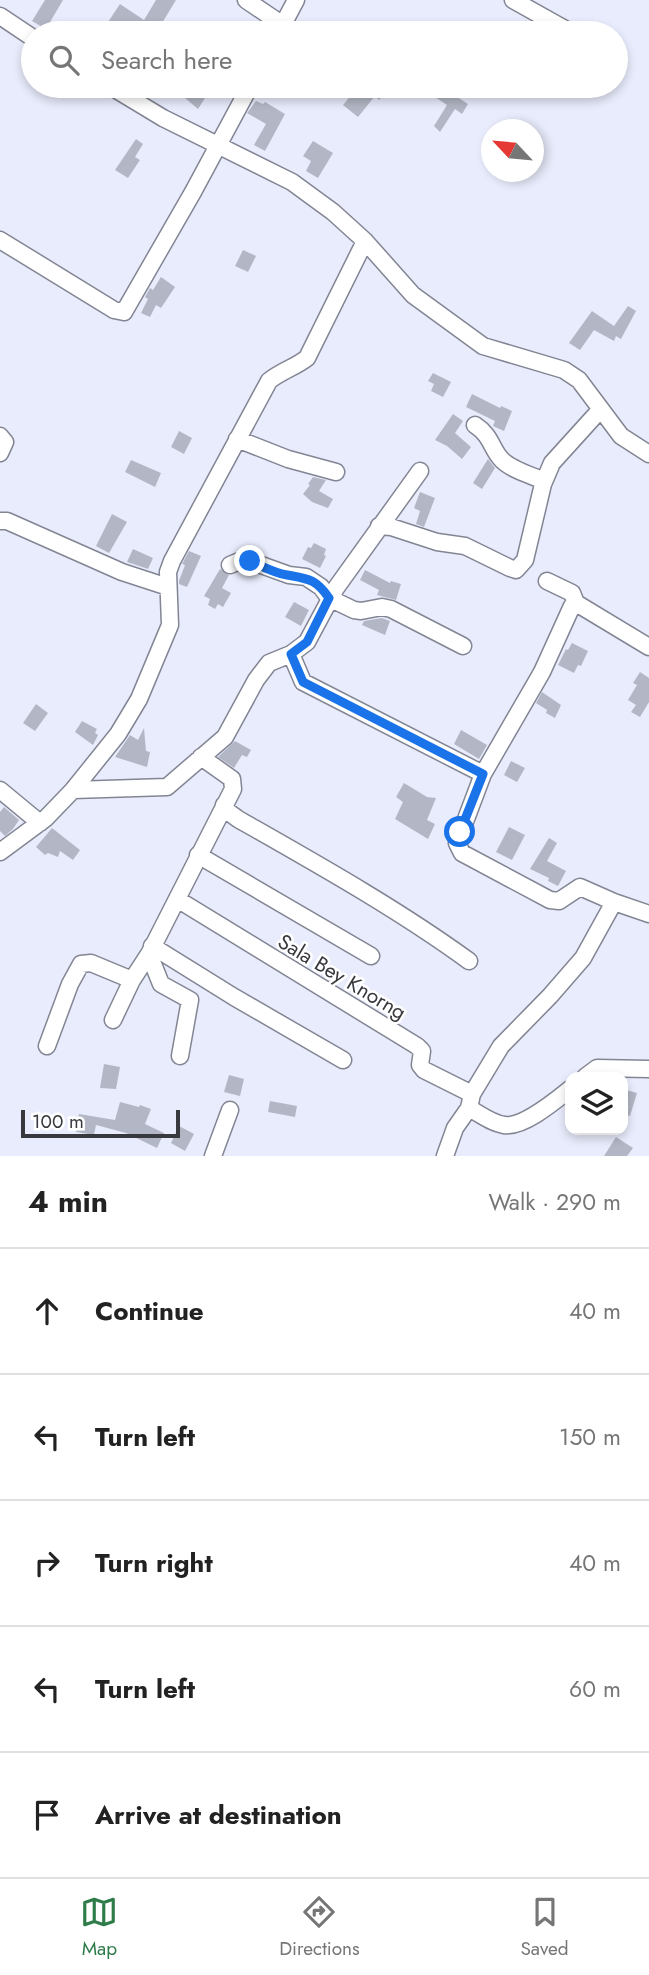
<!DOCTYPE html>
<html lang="en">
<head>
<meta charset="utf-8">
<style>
  :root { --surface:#fff; --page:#f2f2f2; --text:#222; --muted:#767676; --line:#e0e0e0; --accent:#2f7c4b }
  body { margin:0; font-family:Jost,sans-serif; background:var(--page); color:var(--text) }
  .controls { position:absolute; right:21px; bottom:21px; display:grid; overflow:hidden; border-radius:14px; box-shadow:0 4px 10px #0003 }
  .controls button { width:63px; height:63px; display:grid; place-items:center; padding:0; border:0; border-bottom:2px solid var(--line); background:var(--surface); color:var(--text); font:35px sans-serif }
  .compass { position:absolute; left:481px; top:119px; width:63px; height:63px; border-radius:50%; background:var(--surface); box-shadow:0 4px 10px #0003; rotate:296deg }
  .scale { position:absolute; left:21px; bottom:18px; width:159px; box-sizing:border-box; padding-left:7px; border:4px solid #38393f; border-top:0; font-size:19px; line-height:24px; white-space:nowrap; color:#38393f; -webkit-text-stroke:5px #fff; paint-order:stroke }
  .stop { position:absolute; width:21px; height:21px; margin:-16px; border:5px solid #1a73e8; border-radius:50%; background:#fff }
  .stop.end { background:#1a73e8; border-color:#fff; box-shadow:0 2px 7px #0008 }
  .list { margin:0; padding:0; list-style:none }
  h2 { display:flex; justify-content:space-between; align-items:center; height:91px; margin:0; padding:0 28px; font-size:30px }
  h2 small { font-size:23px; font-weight:400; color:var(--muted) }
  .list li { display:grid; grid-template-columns:46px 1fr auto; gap:21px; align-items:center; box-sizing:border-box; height:126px; padding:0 28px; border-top:2px solid var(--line) }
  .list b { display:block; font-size:26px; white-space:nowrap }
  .list em { font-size:23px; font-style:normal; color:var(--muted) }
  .icon { flex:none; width:38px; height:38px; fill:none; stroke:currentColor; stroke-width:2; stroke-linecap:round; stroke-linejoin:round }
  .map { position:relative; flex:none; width:649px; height:1156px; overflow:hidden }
  .search { position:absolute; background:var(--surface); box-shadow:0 4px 10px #0003; left:21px; right:21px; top:21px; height:77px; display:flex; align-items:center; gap:18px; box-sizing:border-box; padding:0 24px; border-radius:38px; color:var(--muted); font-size:26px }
  .sheet { height:721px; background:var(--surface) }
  nav { display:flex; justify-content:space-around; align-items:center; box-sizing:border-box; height:98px; border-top:2px solid var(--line); background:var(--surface); font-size:19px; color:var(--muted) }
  nav a { display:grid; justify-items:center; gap:4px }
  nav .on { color:var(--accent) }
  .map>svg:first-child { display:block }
  .building { fill:#b3b7c5 }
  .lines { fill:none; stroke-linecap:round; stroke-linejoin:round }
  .minor-casing { stroke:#828593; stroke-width:19 }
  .minor { stroke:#fff; stroke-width:16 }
  .route { stroke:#1a73e8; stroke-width:9 }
  .labels { text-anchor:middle; stroke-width:5; stroke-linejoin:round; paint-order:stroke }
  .street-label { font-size:21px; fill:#38393f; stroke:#fff }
</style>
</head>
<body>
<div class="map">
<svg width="649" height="1156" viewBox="0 0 649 1156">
  <rect width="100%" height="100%" fill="#e9ecfc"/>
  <!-- building -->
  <path class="building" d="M45,0h18l-17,29 -14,-8z
    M156,0h20l-20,33h-17l-12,-8 -5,7 -16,-7 14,-21 24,16z
    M184,86h19l-5,7 7,5 -7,11 -19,-16z
    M359,86h32l-12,14 -4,-4 -17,21 -15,-12z
    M442,87l26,17 -6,10 -7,-5 -15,23 -6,-6 13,-21 -12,-8z
    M256,101l7,3 2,-2 20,12 -20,37 -11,-6 12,-21 -19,-11z
    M136,139l7,5 -8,13 5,3 -12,18 -13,-8z
    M313,141l20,12 -15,25 -12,-7 5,-10 -8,-5z
    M243,250l13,6 -8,16 -13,-6z
    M161,277l14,10 -14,21 -5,-3 -6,12 -9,-4 7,-14 -3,-2 5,-9 3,2z
    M628,306l8,5 -15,28 -5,-3 -2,5 -20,-11 -14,20 -11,-7 23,-32 22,15z
    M433,373l18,9 -8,15 -12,-6 3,-7 -6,-3z
    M472,394l28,14 1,-2 11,5 -8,20 -11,-5 2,-5 -29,-14z
    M453,414l10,7 -8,12 16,14 -9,12 -15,-13 -12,-6z
    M179,431l13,7 -8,16 -13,-7z
    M488,459l7,9 -13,21 -9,-6z
    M131,460l30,13 -6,14 -30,-15z
    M313,477l13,3 -7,11 14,8 -5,9 -16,-6 -9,-8 7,-9 -2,-1z
    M420,492l15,6 -11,29 -8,-3 4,-13 -6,-3z
    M112,514l15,8 -18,31 -13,-7z
    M314,543l12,6 -2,6 2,1 -6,12 -18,-9 6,-12 3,1z
    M133,549l20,9 -5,11 -21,-7z
    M189,551l12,5 -14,31 -8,-3v-3l6,-16 -3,-1z
    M220,569l9,6 -7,13 9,5 -8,14 -5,-3 -3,5 -7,-4 2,-6 -6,-3z
    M365,570l25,13 1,-2 10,3 -5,16 -19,-5 2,-5 -19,-10z
    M294,602l15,8 -8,16 -16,-9z
    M382,618l8,3 -5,14 -23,-10 2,-4z
    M572,643l16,8 -7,15 -3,-1 -4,8 -16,-8 8,-16 2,1z
    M640,672l9,6v24l-9,15 -9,-5 5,-7 -8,-5 9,-15 -4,-2z
    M542,692l19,13 -6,13 -9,-5 1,-3 -11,-7z
    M36,704l12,9 -13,18 -12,-8z
    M82,721l15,8 -2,4 3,2 -5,10 -18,-13z
    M144,728l2,23 4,1 -3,15 -32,-10 15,-22 8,5z
    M461,730l26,15 -8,14 -25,-15z
    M235,741l16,9 -4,7 -5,-2 -8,13 -16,-11z
    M511,761l14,7 -8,14 -13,-7z
    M404,783l23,14 9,1 -9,22 8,4 -7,15 -33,-20 8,-17 -7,-5z
    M4,807l15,13 -6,9 -8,7 -5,-5v-19z
    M509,827l16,8 -13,25 -16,-8z
    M52,828l28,22 -7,10 -13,-9 -2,6 -10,-4 -3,2 -9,-8z
    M549,838l8,5 -10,18 19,10 -8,15 -10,-5 1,-3 -19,-9z
    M104,1064l16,3 -4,22 -16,-1z
    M229,1075l15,4 -4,17 -16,-4z
    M623,1089l14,4 -7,23 -7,-2z
    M270,1101l27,5 -2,11 -27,-5z
    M120,1102l19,5 1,-2 11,4 -6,15 19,9 -7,15 -31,-15 -30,-8 -2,10 -18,-3 3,-18 36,6z
    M179,1126l15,8 -9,17 -14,-8z
    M616,1137l17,11 -6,8h-23z"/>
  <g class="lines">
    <defs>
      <path id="minor" d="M246,0l37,25
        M513,0l59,33
        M0,16l33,22
        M279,32l17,-32
        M110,86l53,32 129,64 41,30 32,29 48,54 70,51 81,24 15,10 42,56 28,18
        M0,240l114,70 10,2 69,-120 57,-106
        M475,425c17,11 16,24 27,35 10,10 29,15 42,21
        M0,436l5,6 -5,11
        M237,439l51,20 48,13
        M0,521h7l115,51 46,15
        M379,526l12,1 46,15 28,4 45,22 6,2 9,-10 18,-76 9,-21 48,-53
        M230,565l12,-5 8,1 39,14 17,2 15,10 8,11 25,12 7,1 21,-4 9,2 72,37
        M547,581l25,12 4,10 73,44
        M576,603l-4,3 -30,66 -59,102 -26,69 5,10 88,47 9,1 21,-14 34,15 35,12
        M291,654l12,28 180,92
        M0,790l40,33
        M73,790l94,-3 58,-50 31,-57 13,-17 22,-9 16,-12 29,-54 84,-117
        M224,805l3,6 11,8c79,45 158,89 231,142
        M0,852l46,-34 27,-28 45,-56 21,-35 31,-74 -2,-53 4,-11 97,-180c12,-10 25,-13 38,-23l58,-117
        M198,855l173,101
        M177,899l240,147 5,5 -2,14 4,5 48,24
        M152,946l82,51 109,63
        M149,954l12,30 29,16 -10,56
        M113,1020l19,-40
        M47,1046l23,-62 11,-20 10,-1 41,17 17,-26 84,-165 -1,-10 -31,-22
        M585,1077l12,-9 52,1
        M469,1108c11,6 22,15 35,17 19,3 51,-24 66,-36
        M213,1156l17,-46
        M445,1156l10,-28 14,-20 3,-14 29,-48 49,-50 33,-38 31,-56"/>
    </defs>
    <!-- minor casing -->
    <use href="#minor" class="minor-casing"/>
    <!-- minor -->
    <use href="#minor" class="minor"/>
  </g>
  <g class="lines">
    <!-- route -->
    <path class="route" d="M250,561c12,5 24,12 37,14 22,4 29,4 42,23l-22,44 -16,12 12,28 180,92 -23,58"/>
  </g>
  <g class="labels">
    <!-- street labels -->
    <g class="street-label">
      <text transform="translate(342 977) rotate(31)" y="7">Sala Bey Knorng</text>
    </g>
  </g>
</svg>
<div class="controls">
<button><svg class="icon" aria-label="layers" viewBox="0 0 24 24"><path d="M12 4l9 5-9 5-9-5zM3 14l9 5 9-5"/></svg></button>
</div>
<svg class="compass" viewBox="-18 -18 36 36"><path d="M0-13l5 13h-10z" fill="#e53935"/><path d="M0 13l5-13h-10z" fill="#767676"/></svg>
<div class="scale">100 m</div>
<div class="stop" style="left:460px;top:832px"></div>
<div class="stop end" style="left:250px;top:561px"></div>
<div class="search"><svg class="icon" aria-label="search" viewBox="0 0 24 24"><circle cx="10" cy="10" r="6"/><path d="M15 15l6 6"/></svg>Search here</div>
</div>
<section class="sheet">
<h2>4 min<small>Walk · 290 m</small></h2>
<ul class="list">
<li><svg class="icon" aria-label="ahead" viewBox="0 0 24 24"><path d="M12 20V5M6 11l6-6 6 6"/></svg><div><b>Continue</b></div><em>40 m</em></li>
<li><svg class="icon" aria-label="left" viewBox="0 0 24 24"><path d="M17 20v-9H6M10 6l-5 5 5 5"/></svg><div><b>Turn left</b></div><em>150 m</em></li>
<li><svg class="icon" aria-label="right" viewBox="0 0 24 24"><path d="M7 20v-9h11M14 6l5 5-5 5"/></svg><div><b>Turn right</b></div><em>40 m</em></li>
<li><svg class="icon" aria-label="left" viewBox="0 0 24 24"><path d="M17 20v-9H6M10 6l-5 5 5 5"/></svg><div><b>Turn left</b></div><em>60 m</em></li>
<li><svg class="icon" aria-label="arrive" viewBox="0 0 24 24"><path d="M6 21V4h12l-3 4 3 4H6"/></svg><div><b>Arrive at destination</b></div></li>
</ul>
</section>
<nav>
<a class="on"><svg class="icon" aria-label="map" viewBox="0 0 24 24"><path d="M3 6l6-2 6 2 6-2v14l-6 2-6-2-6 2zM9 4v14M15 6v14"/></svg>Map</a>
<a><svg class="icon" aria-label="directions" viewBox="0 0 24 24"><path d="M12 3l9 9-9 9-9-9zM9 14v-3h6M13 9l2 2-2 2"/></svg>Directions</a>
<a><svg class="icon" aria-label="saved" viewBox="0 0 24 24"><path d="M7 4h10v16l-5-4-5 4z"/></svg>Saved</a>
</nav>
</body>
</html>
